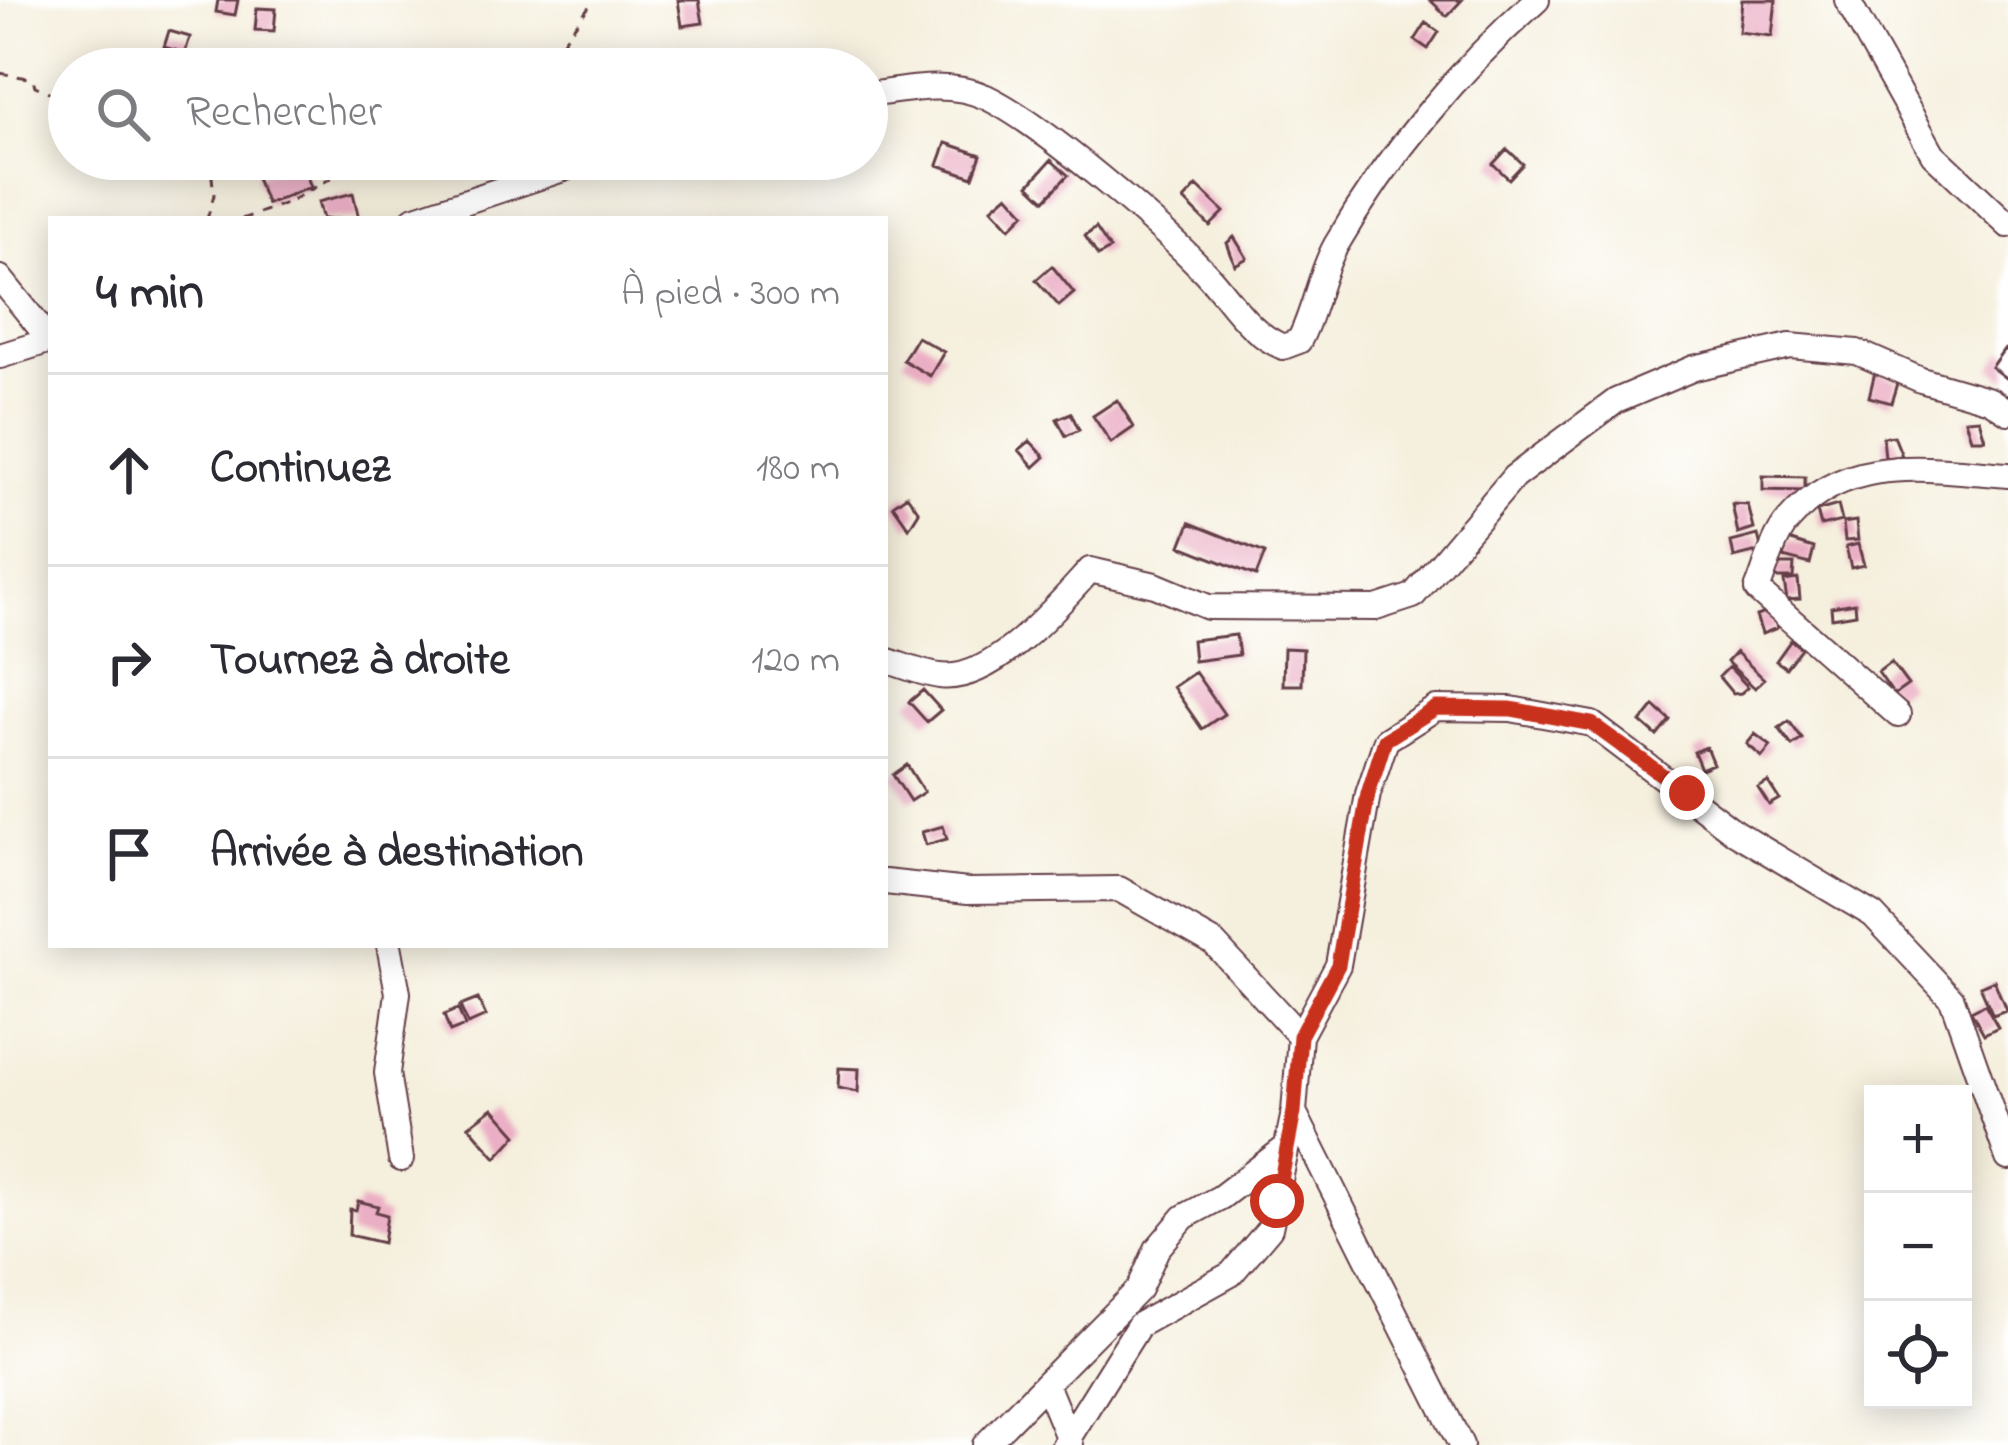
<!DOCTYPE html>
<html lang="fr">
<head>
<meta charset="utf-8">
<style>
  :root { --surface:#fff; --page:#f7f7f7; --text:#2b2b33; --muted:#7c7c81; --line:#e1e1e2 }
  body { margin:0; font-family:"Indie Flower",sans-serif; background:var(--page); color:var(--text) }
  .controls { position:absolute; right:36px; bottom:36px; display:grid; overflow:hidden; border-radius:0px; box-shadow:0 6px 30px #0003 }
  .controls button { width:108px; height:108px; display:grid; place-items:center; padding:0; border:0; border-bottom:3px solid var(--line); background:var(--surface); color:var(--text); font:60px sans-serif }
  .stop { position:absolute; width:36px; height:36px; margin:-27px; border:9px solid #c8321e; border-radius:50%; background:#fff }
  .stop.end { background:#c8321e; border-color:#fff; box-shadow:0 3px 12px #0008 }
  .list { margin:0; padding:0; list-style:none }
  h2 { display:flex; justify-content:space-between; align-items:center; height:156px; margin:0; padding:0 48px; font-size:51px }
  h2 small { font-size:39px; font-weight:400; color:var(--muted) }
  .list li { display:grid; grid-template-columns:78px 1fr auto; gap:36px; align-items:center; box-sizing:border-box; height:192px; padding:0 48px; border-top:3px solid var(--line) }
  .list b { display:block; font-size:45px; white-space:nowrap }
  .list em { font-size:39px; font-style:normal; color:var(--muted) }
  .icon { flex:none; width:66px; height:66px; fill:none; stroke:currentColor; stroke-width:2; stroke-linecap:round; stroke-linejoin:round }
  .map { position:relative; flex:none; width:2008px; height:1445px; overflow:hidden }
  .search { position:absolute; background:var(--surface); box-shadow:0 6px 30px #0003; left:48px; top:48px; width:840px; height:132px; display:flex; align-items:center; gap:30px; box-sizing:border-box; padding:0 42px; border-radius:66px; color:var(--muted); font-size:45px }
  .panel { position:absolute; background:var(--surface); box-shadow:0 6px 30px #0003; left:48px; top:216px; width:840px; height:732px; border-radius:0px }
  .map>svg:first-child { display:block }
  .building { fill:#ebafc5 }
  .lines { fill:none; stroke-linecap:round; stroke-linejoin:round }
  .minor-casing { stroke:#643e46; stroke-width:28 }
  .path { stroke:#643e46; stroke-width:3; stroke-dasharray:9 9; stroke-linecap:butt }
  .minor { stroke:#fff; stroke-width:24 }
  .route { stroke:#c8321e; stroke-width:15 }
</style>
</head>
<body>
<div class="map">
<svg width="2008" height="1445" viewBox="0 0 2008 1445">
  <rect width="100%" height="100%" fill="#fff"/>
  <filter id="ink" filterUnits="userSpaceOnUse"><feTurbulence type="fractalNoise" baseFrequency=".00833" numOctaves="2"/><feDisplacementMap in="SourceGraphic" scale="24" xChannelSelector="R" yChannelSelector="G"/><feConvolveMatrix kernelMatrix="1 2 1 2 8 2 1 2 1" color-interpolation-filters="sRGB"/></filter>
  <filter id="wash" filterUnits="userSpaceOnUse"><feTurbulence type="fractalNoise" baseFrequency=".004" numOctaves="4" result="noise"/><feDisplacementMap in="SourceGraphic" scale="48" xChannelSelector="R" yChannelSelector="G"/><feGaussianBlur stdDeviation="2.7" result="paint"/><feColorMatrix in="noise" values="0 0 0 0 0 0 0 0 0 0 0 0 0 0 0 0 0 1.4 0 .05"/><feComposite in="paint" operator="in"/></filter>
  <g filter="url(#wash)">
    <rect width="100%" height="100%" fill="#f5efdd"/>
    <g id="blocks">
      <!-- building -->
      <path class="building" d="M218,0h20l-3,15 -19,-3z
        M678,0h21l4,23 -21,3z
        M1430,0h32l-15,16z
        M1742,0h34l-4,36 -33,-4z
        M257,8l19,1 -2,22 -19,-1z
        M1426,23l13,9 -11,17 -13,-9z
        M169,31l21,6 -5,16 -21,-6z
        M606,48l6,20 -13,1 -5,-17z
        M946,143l35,12 -8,22 -35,-12z
        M1507,149l16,15 -14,15 -16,-15z
        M300,159l11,28 -44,17 -12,-28z
        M1051,160l17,15 -23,25 -16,-15z
        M1197,186l27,26 -14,14 -26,-26z
        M353,193l6,26h-36l-5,-17z
        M1008,194l17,19 -15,15 -18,-20z
        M1096,228l14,21 -12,7 -13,-20z
        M1234,237l13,21 -12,7 -8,-22z
        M1052,266l22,27 -15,13 -23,-26z
        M917,337l27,15 -14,24 -27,-16z
        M2004,349l4,3v28l-17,-13z
        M1875,372l23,8 -7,23 -22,-6z
        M1117,400l17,27 -23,16 -18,-27z
        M1071,413l8,17 -13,6 -9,-17z
        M1979,419l6,20h-14l-6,-19z
        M1894,436l8,20 -17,2 -2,-21z
        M1030,441l15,16 -11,10 -15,-17z
        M1763,476l42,1v14l-42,-1z
        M907,495l12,17 -10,16 -16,-23z
        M1732,504l16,1 6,24 -16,5z
        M1838,505l4,16 -21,5 -4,-15z
        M1856,521l2,19 -13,1 -2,-18z
        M1190,523l75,30 -9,23 -75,-30z
        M1758,535l4,16 -28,7 -3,-16z
        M1788,540l26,8 -4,16 -27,-7z
        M1858,544l6,21 -13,3 -5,-21z
        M1776,564h18l-1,14h-18z
        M1798,579l2,20 -13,1 -3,-19z
        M1855,603l1,11 -24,4 -1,-11z
        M1772,611l5,17 -15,6 -6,-18z
        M1236,635l3,20 -45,6 -2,-21z
        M1791,640l10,8 -15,20 -10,-7z
        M1284,648l19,1 -1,36h-19z
        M1736,652l28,27 -9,9 -28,-26z
        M1891,662l17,23 -14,10 -16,-23z
        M1729,667l19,20 -7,6 -8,1 -14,-17z
        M1195,672l29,42 -22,15 -29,-42z
        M923,690l18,20 -14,12 -18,-20z
        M1654,706l16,14 -13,16 -16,-14z
        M1789,721l13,18 -10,7 -13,-18z
        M1755,734l16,12 -9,11 -15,-13z
        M1706,747l7,17 -12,5 -7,-17z
        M907,765l17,27 -14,9 -17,-26z
        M1768,782l11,17 -10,6 -11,-17z
        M943,826l4,13 -21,6 -4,-13z
        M1994,980l12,30 -13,5 -13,-29z
        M478,999l8,17 -18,8 -8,-18z
        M1985,1004l13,23 -14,7 -13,-23z
        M458,1009l7,17 -15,6 -6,-17z
        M839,1068l20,1 -1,23 -20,-4z
        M493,1108l24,27 -21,23 -27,-32z
        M358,1201l20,5 -2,6 11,3 -4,28 -34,-8 1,-26 6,1z"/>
    </g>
  </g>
  <g filter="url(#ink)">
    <use href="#blocks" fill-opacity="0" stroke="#643e46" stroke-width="3"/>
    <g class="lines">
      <defs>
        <path id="minor" d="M1847,0l86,154 75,71
          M867,95c39,-5 81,-15 119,2 55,26 174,128 218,174 26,27 43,61 79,76l16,-6c16,-30 20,-66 37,-96 52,-90 124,-177 201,-245
          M413,219l180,-60
          M0,278l50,62
          M0,356l51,-16
          M885,660c17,5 37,14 55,16 53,7 118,-71 150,-106l65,15 53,22 168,1 37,-12 101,-119 102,-76 78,-33 96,-22 67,6 64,28 69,20 18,12
          M1898,715l-141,-125c9,-21 16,-52 31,-69 58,-69 140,-52 220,-46
          M885,882l83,9 151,-2 95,54 86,93 -6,76 -24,116 -39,46 -92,51 -75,120
          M389,945l9,48 -11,80 14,86
          M1300,1036l38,-71 30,-171 18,-54 50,-32 75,1 81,15 144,109 137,82 79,84 56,159
          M1294,1112l167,333
          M1046,1384l25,61
          M985,1445l154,-156 18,-40 27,-32 37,-20 63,-48"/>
      </defs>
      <!-- minor casing -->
      <use href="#minor" class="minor-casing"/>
      <!-- path -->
      <path class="path" d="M515,69l45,-24 34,-45
        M0,73l33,6 2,7 34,15
        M207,219l7,-24 -4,-36
        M242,219l47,-17 76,-43"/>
      <!-- minor -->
      <use href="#minor" class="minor"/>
    </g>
  </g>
  <g class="lines" filter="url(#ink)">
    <!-- route -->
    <path class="route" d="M1277,1201l17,-89 6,-76 38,-71 30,-171 17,-54 51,-32 75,1 81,15 95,69"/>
  </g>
</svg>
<div class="controls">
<button>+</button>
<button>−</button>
<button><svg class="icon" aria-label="locate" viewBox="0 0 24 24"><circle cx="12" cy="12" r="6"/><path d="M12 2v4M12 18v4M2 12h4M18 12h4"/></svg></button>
</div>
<div class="stop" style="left:1277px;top:1201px"></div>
<div class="stop end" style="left:1687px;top:793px"></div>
<div class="search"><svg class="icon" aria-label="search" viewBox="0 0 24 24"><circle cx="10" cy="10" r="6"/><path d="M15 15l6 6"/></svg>Rechercher</div>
<section class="panel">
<h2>4 min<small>À pied · 300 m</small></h2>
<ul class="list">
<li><svg class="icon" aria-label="ahead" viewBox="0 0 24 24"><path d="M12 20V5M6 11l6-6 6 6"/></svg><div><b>Continuez</b></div><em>180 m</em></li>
<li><svg class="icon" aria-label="right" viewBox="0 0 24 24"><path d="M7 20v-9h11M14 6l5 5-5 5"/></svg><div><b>Tournez à droite</b></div><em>120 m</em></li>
<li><svg class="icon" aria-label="arrive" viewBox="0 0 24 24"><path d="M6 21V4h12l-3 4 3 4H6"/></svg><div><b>Arrivée à destination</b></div></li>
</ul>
</section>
</div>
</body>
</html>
